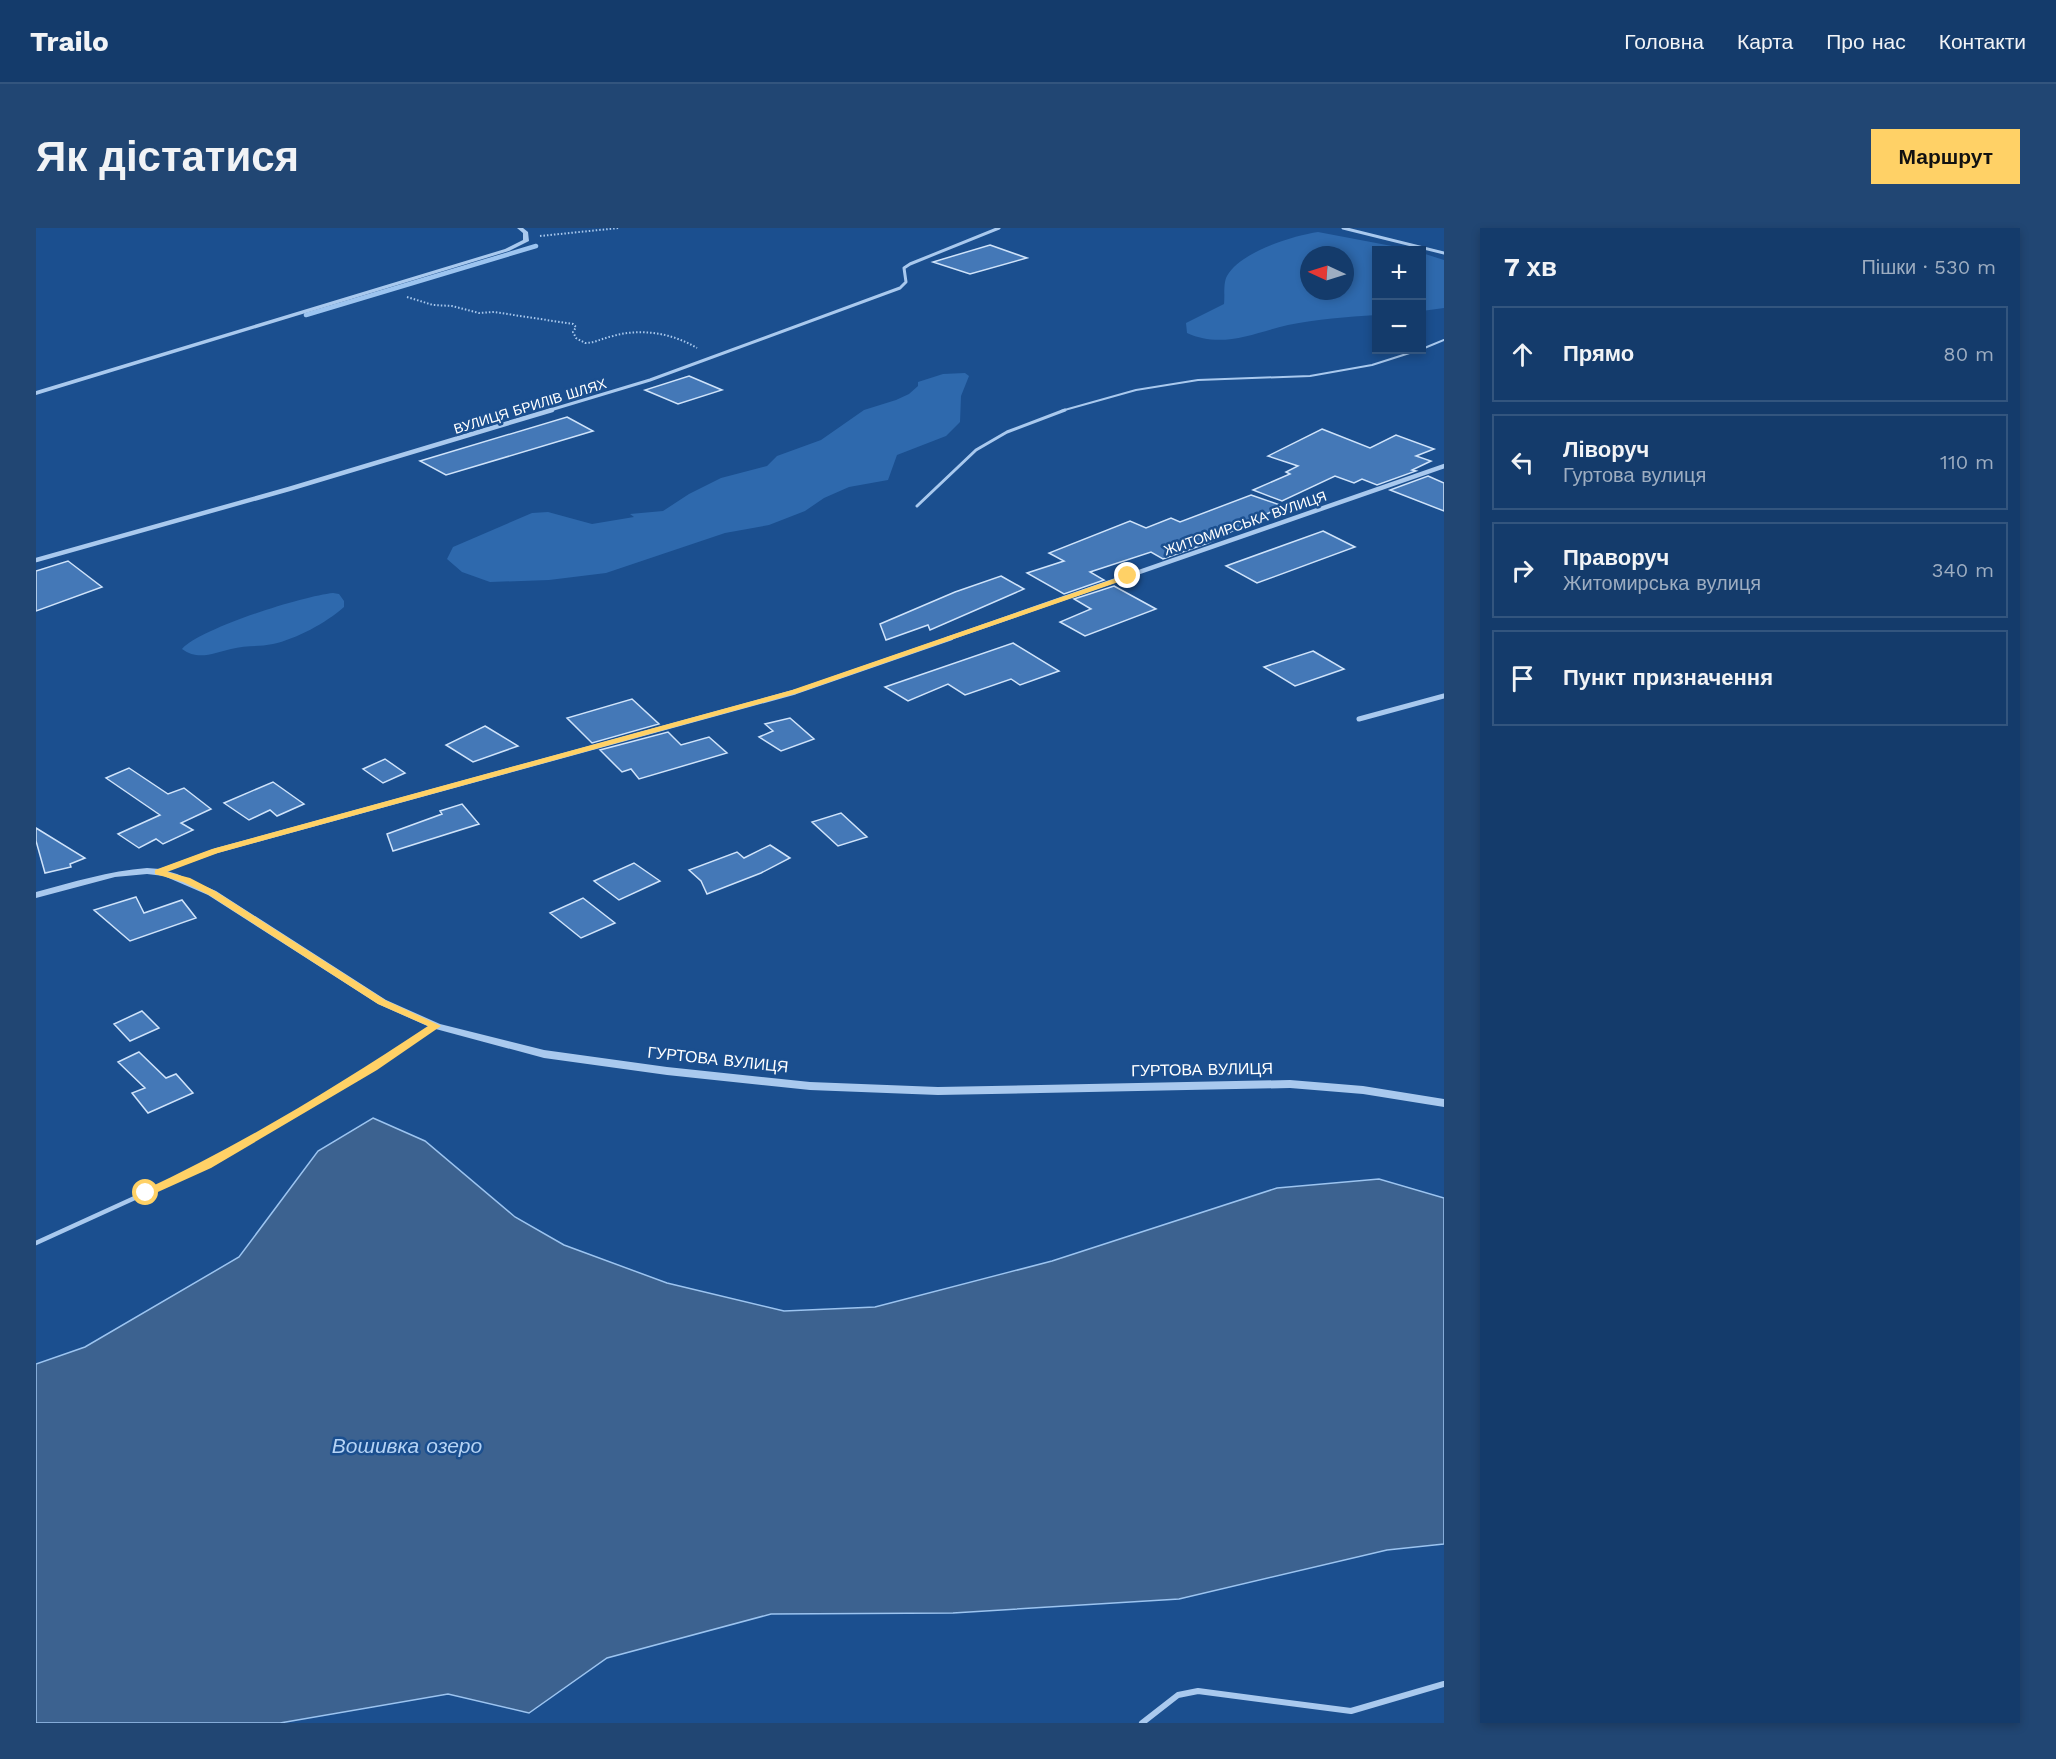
<!DOCTYPE html>
<html lang="uk">
<head>
<meta charset="utf-8">
<style>
  :root { --surface:#143b6b; --page:#214673; --text:#f1f3f6; --muted:#9dadc1; --line:#33557e; --accent:#ffd166 }
  body { margin:0; font-family:"Work Sans",sans-serif; background:var(--page); color:var(--text) }
  .controls { position:absolute; right:18px; top:18px; display:grid; overflow:hidden; border-radius:0px; box-shadow:0 3px 9px #0003 }
  .controls button { width:54px; height:54px; display:grid; place-items:center; padding:0; border:0; border-bottom:2px solid var(--line); background:var(--surface); color:var(--text); font:30px sans-serif }
  .compass { position:absolute; left:1264px; top:18px; width:54px; height:54px; border-radius:50%; background:var(--surface); box-shadow:0 3px 9px #0003; rotate:274deg }
  .stop { position:absolute; width:18px; height:18px; margin:-14px; border:4px solid #ffd166; border-radius:50%; background:#fff }
  .stop.end { background:#ffd166; border-color:#fff; box-shadow:0 2px 6px #0008 }
  .list { margin:0; padding:0; list-style:none }
  h2 { display:flex; justify-content:space-between; align-items:center; height:78px; margin:0; padding:0 24px; font-size:26px }
  h2 small { font-size:20px; font-weight:400; color:var(--muted) }
  .list li { display:grid; grid-template-columns:39px 1fr auto; gap:18px; align-items:center; box-sizing:border-box; height:96px; margin:0 12px 12px; padding:0 12px; border:2px solid var(--line); border-radius:0px }
  .list b { display:block; font-size:22px; white-space:nowrap }
  .list p { margin:0; font-size:20px; white-space:nowrap; color:var(--muted) }
  .list em { font-size:20px; font-style:normal; color:var(--muted) }
  .icon { flex:none; width:33px; height:33px; fill:none; stroke:currentColor; stroke-width:2; stroke-linecap:round; stroke-linejoin:round }
  .map { position:relative; flex:none; width:1408px; height:1495px; overflow:hidden; border-radius:0px }
  header { display:flex; align-items:center; gap:36px; box-sizing:border-box; height:84px; padding:0 30px; background:var(--surface); border-bottom:2px solid var(--line) }
  header strong { font-size:28px }
  nav { display:flex; gap:33px; margin-inline-start:auto; font-size:21px }
  .intro { display:flex; align-items:center; justify-content:space-between; box-sizing:border-box; height:144px; padding:0 36px }
  h1 { margin:0; font-size:42px }
  .button { padding:15px 27px; border-radius:0px; background:var(--accent); color:#111; font-size:21px; font-weight:700 }
  main { display:flex; gap:36px; padding:0 36px }
  aside { flex:1; background:var(--surface); border-radius:0px; box-shadow:0 3px 9px #0003 }
  .map>svg:first-child { display:block }
  .green { fill:#2e69ad; fill-rule:evenodd }
  .water { fill:#3c6290; stroke:#9cc4f0; stroke-width:1.5 }
  .lines { fill:none; stroke-linecap:round; stroke-linejoin:round }
  .stream { stroke:#9cc4f0; stroke-width:4.5 }
  .building { fill:#4478b7; stroke:#cfe3fa; stroke-width:1.5 }
  .path { stroke:#a9c9ee; stroke-width:2; stroke-dasharray:1.5 2; stroke-linecap:butt }
  .service-far3 { stroke:#a9c9ee; stroke-width:2 }
  .service-far2 { stroke:#a9c9ee; stroke-width:3 }
  .service-far1 { stroke:#a9c9ee; stroke-width:4.5 }
  .service { stroke:#a9c9ee; stroke-width:6 }
  .minor-far2 { stroke:#a9c9ee; stroke-width:3 }
  .minor-far1 { stroke:#a9c9ee; stroke-width:4.5 }
  .minor { stroke:#a9c9ee; stroke-width:5 }
  .tertiary { fill:#a9c9ee; fill-rule:evenodd }
  .route { fill:#ffd166 }
  .labels { text-anchor:middle; stroke-width:5; stroke-linejoin:round; paint-order:stroke }
  .far-street-label { font-size:14px; fill:#fff; stroke:#1b4f8f }
  .street-label { font-size:16px; fill:#fff; stroke:#1b4f8f }
  .near-water-label { font-size:21px; font-style:italic; fill:#b5d3f5; stroke:#1b4f8f }
</style>
</head>
<body>
<header>
<strong>Trailo</strong>
<nav><a>Головна</a><a>Карта</a><a>Про нас</a><a>Контакти</a></nav>
</header>
<div class="intro"><h1>Як дістатися</h1><a class="button">Маршрут</a></div>
<main>
<div class="map">
<svg width="1408" height="1495" viewBox="0 0 1408 1495">
  <rect width="100%" height="100%" fill="#1b4f8f"/>
  <!-- green -->
  <path class="green" d="M1282,4l95,18h-37v65c-29,2 -59,4 -88,10 -35,8 -66,24 -101,8l-1,-10 38,-19c1,-8 -1,-21 3,-28 13,-24 65,-40 91,-44zM1273,27h36v36h-36z
    M1386,25l22,7v48l-22,3z
    M929,145l4,3 -8,20 -1,26 -14,14 -49,19 -9,25 -39,7 -25,11 -19,13 -36,14 -44,8 -119,40 -57,7 -59,2 -28,-10 -15,-13 6,-12 79,-34 16,-1 44,12 42,-7 -4,-3 33,-3 26,-17 32,-16 46,-12 10,-10 44,-16 43,-30 32,-10 13,-6 9,-8v-4l25,-8z
    M297,365l6,1 5,7v6c-18,16 -48,32 -71,37 -14,3 -28,1 -42,5 -17,4 -33,12 -49,0 19,-21 121,-53 151,-56z"/>
  <!-- water -->
  <path class="water" d="M337,890l52,23 90,76 49,28 103,38 117,28 91,-4 177,-46 225,-73 102,-9 65,19v346l-57,6 -208,49 -226,14 -182,1 -164,44 -78,55 -81,-19 -168,29h-244v-359l49,-17 154,-90 79,-106z"/>
  <g class="lines">
    <!-- stream -->
    <path class="stream" d="M270,87l230,-69"/>
  </g>
  <!-- building -->
  <path class="building" d="M954,17l37,13 -57,16 -37,-12z
    M653,148l33,14 -44,14 -33,-14z
    M531,189l26,14 -147,44 -26,-14z
    M1286,201l48,19 26,-13 38,14 -18,7 15,5 -19,9 4,1 -39,14 -15,-6 -8,4 -19,-7 -53,25 -29,-11 37,-16 -4,-2 12,-6 -30,-10z
    M1392,248l16,7v28l-54,-21z
    M1215,267l32,11 -75,37 -45,16 -12,-7 -61,20 14,8 -40,14 -37,-21 37,-12 -15,-8 81,-32 16,7 25,-10 9,4z
    M1287,303l32,16 -98,36 -31,-17z
    M32,333l34,26 -66,24v-40z
    M965,348l23,13 -94,41 -2,-5 -42,15 -6,-16 75,-32z
    M1078,358l42,23 -71,27 -25,-14 31,-13 -17,-10z
    M977,415l46,28 -39,14 -9,-6 -46,16 -17,-11 -40,17 -23,-14z
    M1277,423l31,18 -49,17 -31,-19z
    M596,471l27,25 -67,19 -25,-25z
    M754,490l24,21 -33,12 -22,-14 14,-6 -8,-7z
    M449,498l33,20 -45,16 -27,-17z
    M632,504l13,13 28,-8 18,16 -88,26 -8,-10 -9,3 -22,-22z
    M349,531l20,14 -22,10 -20,-14z
    M93,540l39,26 16,-6 27,21 -30,14 12,7 -30,14 -7,-5 -17,9 -21,-14 42,-19 -54,-37z
    M237,554l31,22 -27,12 -7,-6 -21,10 -25,-17z
    M426,576l17,20 -86,27 -6,-17 55,-20 -2,-3z
    M805,585l26,24 -29,9 -26,-24z
    M0,600l49,30 -15,6 1,3 -26,6 -9,-32z
    M734,617l20,13 -29,15 -54,21 -6,-13 -12,-11 48,-18 7,6z
    M598,635l26,18 -41,19 -25,-19z
    M100,669l8,16 38,-13 14,18 -66,23 -36,-31z
    M547,670l32,25 -34,15 -31,-25z
    M106,783l17,17 -29,13 -16,-17z
    M103,824l27,26 10,-4 17,19 -45,20 -16,-20 13,-5 -27,-26z"/>
  <g class="lines">
    <!-- path -->
    <path class="path" d="M504,8l79,-8
      M371,69l26,8 19,1 27,7 15,-1 79,12 3,3 -3,5 3,6 9,5c10,0 18,-5 28,-7 28,-8 59,-3 84,12"/>
    <!-- service-far3 -->
    <path class="service-far3" d="M1386,121l22,-9
      M1025,183l75,-21 62,-10 112,-4 62,-11 47,-15"/>
    <!-- service-far2 -->
    <path class="service-far2" d="M881,278l59,-56 31,-18 58,-22"/>
    <!-- service-far1 -->
    <path class="service-far1" d="M0,1015l171,-78 166,-97 63,-42"/>
    <!-- service -->
    <path class="service" d="M1106,1495l36,-28 20,-4 153,20 93,-27"/>
    <!-- minor-far2 -->
    <path class="minor-far2" d="M1307,0l101,25
      M511,183l103,-31 250,-92 6,-6 -2,-14 6,-4 89,-36"/>
    <!-- minor-far1 -->
    <path class="minor-far1" d="M0,332l253,-71 263,-79
      M911,411l497,-173"/>
    <!-- minor -->
    <path class="minor" d="M1323,491l85,-23
      M122,644l57,-21 580,-159 156,-54"/>
    <!-- tertiary -->
    <path class="tertiary" d="M481,0h6l5,4 1,9 -20,10 -473,144v-4l469,-142 18,-9v-7z
      M111,640l13,1 17,5 39,17 170,109 54,24 104,26 123,17 143,15 128,5 352,-7 73,6 81,13v8l-81,-13 -73,-6 -352,7 -128,-5 -143,-15 -123,-17 -112,-30 -54,-24 -170,-109 -44,-19 -17,-2 -32,3 -79,21v-6c37,-10 73,-21 111,-24z"/>
  </g>
  <!-- route -->
  <path class="route" d="M1092,346l2,4 -332,115 -580,160 -51,19 23,6 25,13 170,109 56,26 -64,44 -166,98 -62,28h-7v-5c99,-46 194,-104 286,-165l-50,-22 -169,-109 -26,-13 -28,-8v-4l57,-21 580,-159z"/>
  <g class="labels">
    <!-- far-street labels -->
    <g class="far-street-label">
      <text transform="translate(494 178) rotate(-17)" y="5">ВУЛИЦЯ БРИЛІВ ШЛЯХ</text>
      <text transform="translate(1209 295) rotate(-19)" y="5">ЖИТОМИРСЬКА ВУЛИЦЯ</text>
    </g>
    <!-- street labels -->
    <g class="street-label">
      <text transform="translate(682 831) rotate(6)" y="6">ГУРТОВА ВУЛИЦЯ</text>
      <text transform="translate(1166 841) rotate(-1)" y="6">ГУРТОВА ВУЛИЦЯ</text>
    </g>
    <!-- near-water labels -->
    <g class="near-water-label">
      <text x="371" y="1225">Вошивка озеро</text>
    </g>
  </g>
</svg>
<div class="controls">
<button>+</button>
<button>−</button>
</div>
<svg class="compass" viewBox="-18 -18 36 36"><path d="M0-13l5 13h-10z" fill="#e53935"/><path d="M0 13l5-13h-10z" fill="#9dadc1"/></svg>
<div class="stop" style="left:110px;top:965px"></div>
<div class="stop end" style="left:1092px;top:348px"></div>
</div>
<aside>
<h2>7 хв<small>Пішки · 530 m</small></h2>
<ul class="list">
<li><svg class="icon" aria-label="ahead" viewBox="0 0 24 24"><path d="M12 20V5M6 11l6-6 6 6"/></svg><div><b>Прямо</b></div><em>80 m</em></li>
<li><svg class="icon" aria-label="left" viewBox="0 0 24 24"><path d="M17 20v-9H6M10 6l-5 5 5 5"/></svg><div><b>Ліворуч</b><p>Гуртова вулиця</p></div><em>110 m</em></li>
<li><svg class="icon" aria-label="right" viewBox="0 0 24 24"><path d="M7 20v-9h11M14 6l5 5-5 5"/></svg><div><b>Праворуч</b><p>Житомирська вулиця</p></div><em>340 m</em></li>
<li><svg class="icon" aria-label="arrive" viewBox="0 0 24 24"><path d="M6 21V4h12l-3 4 3 4H6"/></svg><div><b>Пункт призначення</b></div></li>
</ul>
</aside>
</main>
</body>
</html>
